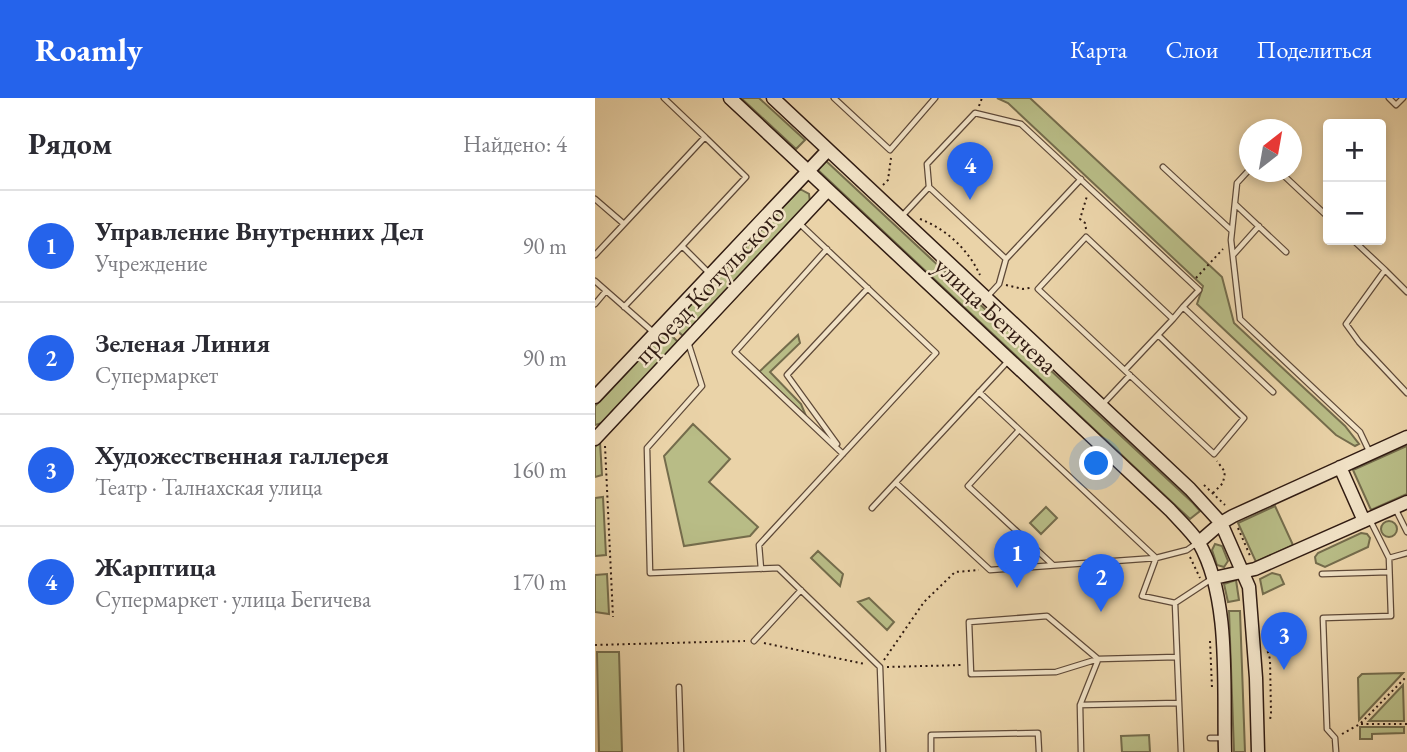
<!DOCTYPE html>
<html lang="ru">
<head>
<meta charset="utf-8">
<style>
  :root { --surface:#fff; --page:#f7f7f7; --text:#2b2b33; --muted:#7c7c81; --line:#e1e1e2; --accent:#2563eb }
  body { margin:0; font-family:"EB Garamond",serif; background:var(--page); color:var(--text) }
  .controls { position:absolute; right:21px; top:21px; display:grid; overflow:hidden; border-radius:7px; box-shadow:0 4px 10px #0003 }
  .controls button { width:63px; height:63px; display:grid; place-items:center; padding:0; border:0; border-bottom:2px solid var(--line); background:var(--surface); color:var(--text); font:35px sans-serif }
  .compass { position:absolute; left:644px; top:21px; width:63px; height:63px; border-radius:50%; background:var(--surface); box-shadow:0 4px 10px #0003; rotate:31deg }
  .you { position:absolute; left:502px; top:366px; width:24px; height:24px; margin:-18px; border:5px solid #fff; border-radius:50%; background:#1a73e8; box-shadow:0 0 0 10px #1a73e833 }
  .badge { display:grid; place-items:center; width:46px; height:46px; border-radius:50%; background:var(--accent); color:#fff; font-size:23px; font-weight:700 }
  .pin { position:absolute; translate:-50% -58px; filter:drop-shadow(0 2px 4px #0008) }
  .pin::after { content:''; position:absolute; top:37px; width:24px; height:21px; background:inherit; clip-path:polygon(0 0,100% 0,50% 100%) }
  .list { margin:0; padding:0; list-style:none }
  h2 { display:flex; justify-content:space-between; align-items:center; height:91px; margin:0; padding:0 28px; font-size:30px }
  h2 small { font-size:23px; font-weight:400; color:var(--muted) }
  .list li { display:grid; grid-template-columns:46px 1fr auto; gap:21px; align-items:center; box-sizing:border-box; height:112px; padding:0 28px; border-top:2px solid var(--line) }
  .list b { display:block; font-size:26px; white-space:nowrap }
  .list p { margin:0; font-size:23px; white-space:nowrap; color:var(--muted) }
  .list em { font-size:23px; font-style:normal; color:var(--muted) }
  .map { position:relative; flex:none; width:812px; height:654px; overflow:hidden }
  header { display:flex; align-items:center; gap:42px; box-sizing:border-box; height:98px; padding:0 35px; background:var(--accent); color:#fff }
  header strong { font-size:33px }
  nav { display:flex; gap:38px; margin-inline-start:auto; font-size:24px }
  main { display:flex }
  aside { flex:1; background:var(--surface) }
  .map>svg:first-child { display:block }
  .green { fill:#b8bc86; stroke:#746c4c; stroke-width:2 }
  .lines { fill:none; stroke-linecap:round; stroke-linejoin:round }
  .lane-casing { stroke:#5e4938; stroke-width:7 }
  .secondary-casing { stroke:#301b12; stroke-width:15 }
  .path { stroke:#301b12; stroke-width:2; stroke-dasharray:2 3.5; stroke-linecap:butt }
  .lane { stroke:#f1e2c6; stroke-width:4.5 }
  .secondary { stroke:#f1e2c6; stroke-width:12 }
  .labels { text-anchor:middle; stroke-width:5; stroke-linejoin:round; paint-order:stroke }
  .street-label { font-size:26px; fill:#301b12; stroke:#f1e2c6 }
</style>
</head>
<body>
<header>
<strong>Roamly</strong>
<nav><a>Карта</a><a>Слои</a><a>Поделиться</a></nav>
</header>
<main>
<aside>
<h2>Рядом<small>Найдено: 4</small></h2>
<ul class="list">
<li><span class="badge">1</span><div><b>Управление Внутренних Дел</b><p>Учреждение</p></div><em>90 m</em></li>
<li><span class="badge">2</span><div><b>Зеленая Линия</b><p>Супермаркет</p></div><em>90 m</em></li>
<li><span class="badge">3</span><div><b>Художественная галлерея</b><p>Театр · Талнахская улица</p></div><em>160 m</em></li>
<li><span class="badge">4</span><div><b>Жарптица</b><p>Супермаркет · улица Бегичева</p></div><em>170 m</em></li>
</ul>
</aside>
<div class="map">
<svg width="812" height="654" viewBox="0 0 812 654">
  <rect width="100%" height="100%" fill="#ead3a8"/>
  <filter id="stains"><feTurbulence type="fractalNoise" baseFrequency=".00286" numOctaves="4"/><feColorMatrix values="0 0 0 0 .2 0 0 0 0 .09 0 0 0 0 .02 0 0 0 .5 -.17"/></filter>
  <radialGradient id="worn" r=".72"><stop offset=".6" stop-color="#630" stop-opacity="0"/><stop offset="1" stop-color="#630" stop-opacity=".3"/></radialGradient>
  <!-- green -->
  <path class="green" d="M146,0h18l46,42 -9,9z
    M402,0h33l192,179 12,46 111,103 14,18 -4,2 -19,-11 -139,-131 6,-18 -195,-183z
    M230,62l368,343 7,8 -10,8 -371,-348 -1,-2z
    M205,91l9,5 1,8 -127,134 -12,-11z
    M71,232l12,12 -76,81 -7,2v-19z
    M203,237l2,8 -30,29 31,32 5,12 -47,-44z
    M98,326l37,35 -21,23 49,45 -8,9 -66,10 -20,-90z
    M5,344l2,33 -7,2v-30z
    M812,348v48l-36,16 -18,-40z
    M8,399l3,58 -11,1v-58z
    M680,408l18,39 -37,17 -18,-39z
    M451,409l11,11 -16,16 -11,-11z
    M786 431a8 8 0 1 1 16 0a8 8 0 1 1-16 0Z
    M766,435l6,1 3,4 -2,9 -43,20 -9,-4 -1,-6 3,-4z
    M620,446l7,2 6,15 -4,6 -7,-2 -5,-15z
    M223,453l25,23 -3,12 -29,-28z
    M677,475l8,2 4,9 -21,10 -3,-15z
    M12,476l2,40 -14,-2v-37z
    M641,482l3,20 -11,2 -4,-18z
    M274,500l25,24 -7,8 -29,-28z
    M634,513h11l5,141h-11z
    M2,554h22l3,100h-23z
    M808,575l-44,47 -1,-42 4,-4z
    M808,587l1,36h-35z
    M765,629h44v6l-32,1v5h-12z
    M554,637l1,17h-28l-1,-16z"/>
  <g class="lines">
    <defs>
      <path id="lane" d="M239,0l56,52 45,-52
        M794,0l7,7 7,-7
        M110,39l41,40 -64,69 28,28
        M568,69l68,63
        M654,72l-12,13 -6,57 9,79 120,113 10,21
        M685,74l48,45
        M334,89l77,72
        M0,101l29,25 -29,31
        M640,106l51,48
        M308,117l26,-28 -2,-23 48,-51 46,11 178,166 -16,17
        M29,126l81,-87 -41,-39
        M758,142l32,30 -39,54 13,18 48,51
        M232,151l-92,103 108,102
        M639,156l25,-28
        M790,172l22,22
        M0,183l57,50
        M392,199l12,-13 7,-25 75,-80
        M0,206l11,-13
        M29,209l58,-61
        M563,237l86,83 -30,36 -176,-165 48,-52 87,82 10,-12 90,85
        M93,244l14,44 -55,62 3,125 128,-5 102,99 3,85
        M530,272l48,-51
        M384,294l176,165
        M507,307l28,-30
        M424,332l-51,56 85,79
        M242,346l-50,-69 81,-87
        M301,385l94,87 166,-12 31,-8 10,-7
        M277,410l137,-148
        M800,410l12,24
        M561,460l-14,38 33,7
        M794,460l18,-5
        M166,471l-2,-24 177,-192 -136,-129
        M727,476l67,-2
        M159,543l47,-51
        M503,561l-51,-43 -78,6 2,52 85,-2 42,-13 79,-2
        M84,589l2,65
        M485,607l99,-2
        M615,640h13
        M336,654v-17l107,-2 1,19
        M486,654l-1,-47 18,-45
        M586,654l-6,-149 35,-23
        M741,654l-1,-14 -8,-9 -4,-111 68,-2 -2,-58 -19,-38"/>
      <path id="secondary" d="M135,0l440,412c10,11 21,21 29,33 32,56 24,145 26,209
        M178,0l417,391 31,34 28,64 7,91 2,74
        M0,299l233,-247
        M0,341l233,-249
        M745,369l24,54
        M603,445l23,-20 12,-7 174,-79
        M619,480l41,-9 152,-67"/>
    </defs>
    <!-- lane casing -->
    <use href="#lane" class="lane-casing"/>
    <!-- secondary casing -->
    <use href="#secondary" class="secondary-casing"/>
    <!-- path -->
    <path class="path" d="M384,8l3,-8
      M288,87l5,-5 3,-22
      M325,121c26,10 48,30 60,56
      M491,131l-1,-6 -5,-4 7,-23
      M601,180l27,-29
      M411,187l17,4 7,-1
      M10,348l8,171
      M609,387l21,20
      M618,395l10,-10 2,-11 -8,-11
      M643,430l13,30
      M595,459l10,21
      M615,543l2,47
      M169,545l101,21
      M0,547l150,-4
      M671,548l4,13 1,54 -1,7
      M289,562l40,-58 31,-30 24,-2
      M292,569l75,-2
      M766,626h46
      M747,636l18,-10 47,-48"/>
    <!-- lane -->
    <use href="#lane" class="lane"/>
    <!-- secondary -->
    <use href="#secondary" class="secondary"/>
  </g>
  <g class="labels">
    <!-- street labels -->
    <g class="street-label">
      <text transform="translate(114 186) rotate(-47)" y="9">проезд Котульского</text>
      <text transform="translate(401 217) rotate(43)" y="9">улица Бегичева</text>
    </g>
  </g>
  <rect width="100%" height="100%" filter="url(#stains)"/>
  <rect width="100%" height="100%" fill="url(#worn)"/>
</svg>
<div class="controls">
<button>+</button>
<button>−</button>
</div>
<svg class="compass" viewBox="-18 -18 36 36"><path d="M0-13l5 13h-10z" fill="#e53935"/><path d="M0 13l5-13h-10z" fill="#7c7c81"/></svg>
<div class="you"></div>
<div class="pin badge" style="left:422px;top:490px">1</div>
<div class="pin badge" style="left:506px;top:514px">2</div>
<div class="pin badge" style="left:689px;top:572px">3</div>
<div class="pin badge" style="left:375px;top:102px">4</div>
</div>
</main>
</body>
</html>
